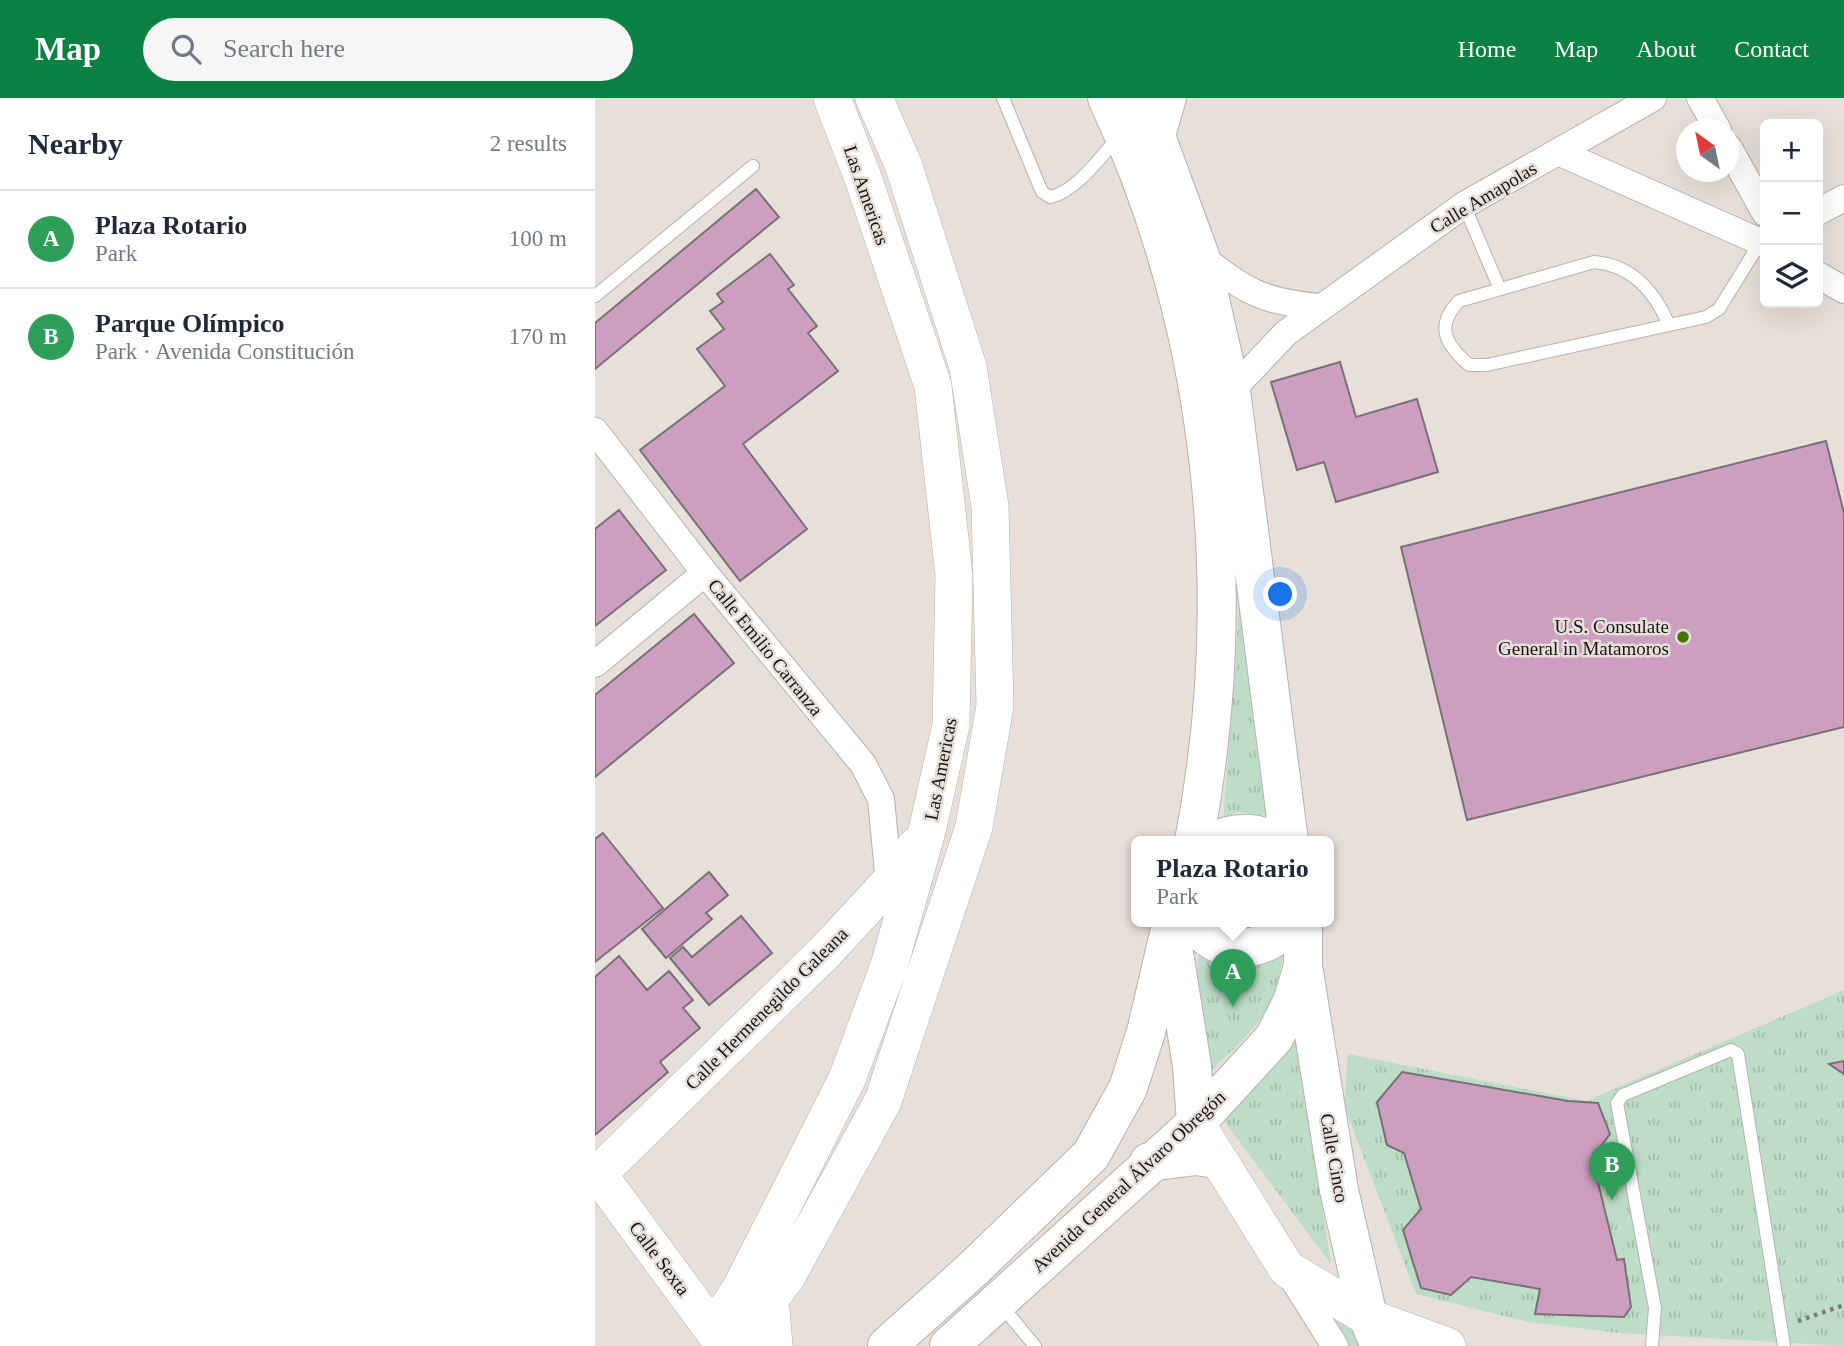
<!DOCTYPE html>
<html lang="en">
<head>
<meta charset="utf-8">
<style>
  :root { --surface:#fff; --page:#f6f6f7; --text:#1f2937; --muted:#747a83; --line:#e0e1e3; --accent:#0b8043 }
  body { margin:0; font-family:"Times New Roman",serif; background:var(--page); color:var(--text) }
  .controls { position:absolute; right:21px; top:21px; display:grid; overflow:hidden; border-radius:10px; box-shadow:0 7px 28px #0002 }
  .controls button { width:63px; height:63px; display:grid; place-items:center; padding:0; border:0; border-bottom:2px solid var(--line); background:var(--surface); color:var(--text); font:35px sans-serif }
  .compass { position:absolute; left:1081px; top:21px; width:63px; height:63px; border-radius:50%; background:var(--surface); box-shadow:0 7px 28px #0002; rotate:327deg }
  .you { position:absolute; left:686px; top:497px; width:24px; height:24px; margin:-18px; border:5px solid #fff; border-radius:50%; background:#1a73e8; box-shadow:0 0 0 10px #1a73e833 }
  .badge { display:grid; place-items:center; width:46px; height:46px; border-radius:50%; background:var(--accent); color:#fff; font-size:23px; font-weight:700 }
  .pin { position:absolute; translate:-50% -58px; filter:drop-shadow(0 2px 4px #0008) }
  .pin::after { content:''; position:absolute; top:37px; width:24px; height:21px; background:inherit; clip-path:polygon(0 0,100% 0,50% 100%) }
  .popup { position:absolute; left:536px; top:738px; width:203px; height:91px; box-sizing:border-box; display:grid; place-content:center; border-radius:10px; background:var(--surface); filter:drop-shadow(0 2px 5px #0005); font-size:23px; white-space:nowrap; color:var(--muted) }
  .popup b { font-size:26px; color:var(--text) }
  .popup::after { content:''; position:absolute; left:50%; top:100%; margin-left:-14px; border:14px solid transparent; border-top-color:var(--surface) }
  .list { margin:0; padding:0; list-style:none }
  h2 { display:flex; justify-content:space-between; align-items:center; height:91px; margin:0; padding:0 28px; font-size:30px }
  h2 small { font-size:23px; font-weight:400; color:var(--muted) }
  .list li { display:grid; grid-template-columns:46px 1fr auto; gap:21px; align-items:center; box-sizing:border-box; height:98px; padding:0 28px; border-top:2px solid var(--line) }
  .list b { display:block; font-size:26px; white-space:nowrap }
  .list p { margin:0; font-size:23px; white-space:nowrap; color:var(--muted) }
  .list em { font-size:23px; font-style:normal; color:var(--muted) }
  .icon { flex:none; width:38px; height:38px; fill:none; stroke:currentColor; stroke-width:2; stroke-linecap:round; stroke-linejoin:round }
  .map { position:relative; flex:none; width:1249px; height:1248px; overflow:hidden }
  header { display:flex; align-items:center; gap:42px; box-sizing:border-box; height:98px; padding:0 35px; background:var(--accent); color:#fff }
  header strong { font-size:33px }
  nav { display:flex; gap:38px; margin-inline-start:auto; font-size:24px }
  .search { width:490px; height:63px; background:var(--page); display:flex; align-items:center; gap:18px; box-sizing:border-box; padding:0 24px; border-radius:38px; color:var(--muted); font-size:26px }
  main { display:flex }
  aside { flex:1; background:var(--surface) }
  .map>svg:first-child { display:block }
  .park { fill:url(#park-tufts) }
  .building { fill:#cc9fc0; stroke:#787176; stroke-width:2 }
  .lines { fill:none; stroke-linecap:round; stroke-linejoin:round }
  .service-casing { stroke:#b7b1ab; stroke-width:14 }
  .minor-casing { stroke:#b7b1ab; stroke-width:28 }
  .secondary-casing { stroke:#b7b1ab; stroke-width:38 }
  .primary-casing { stroke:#b7b1ab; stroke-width:40 }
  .path { stroke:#7e7a76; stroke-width:4.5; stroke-dasharray:3.5 5; stroke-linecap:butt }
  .service { stroke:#fff; stroke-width:12 }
  .minor { stroke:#fff; stroke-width:26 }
  .secondary { stroke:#fff; stroke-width:37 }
  .primary { stroke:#fff; stroke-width:38 }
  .poi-dot { fill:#437600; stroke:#e7e0da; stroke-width:2.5 }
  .labels { text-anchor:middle; stroke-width:5; stroke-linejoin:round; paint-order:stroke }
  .street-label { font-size:19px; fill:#171513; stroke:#e7e0da }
  .poi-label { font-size:19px; fill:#171513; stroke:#e7e0da; text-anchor:end }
</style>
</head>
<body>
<header>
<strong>Map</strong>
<div class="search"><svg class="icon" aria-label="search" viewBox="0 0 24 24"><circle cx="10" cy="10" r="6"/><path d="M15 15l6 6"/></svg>Search here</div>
<nav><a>Home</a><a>Map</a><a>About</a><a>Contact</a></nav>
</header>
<main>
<aside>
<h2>Nearby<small>2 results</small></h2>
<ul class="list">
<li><span class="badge" style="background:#2e9e5b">A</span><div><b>Plaza Rotario</b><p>Park</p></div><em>100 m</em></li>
<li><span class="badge" style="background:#2e9e5b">B</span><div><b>Parque Olímpico</b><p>Park · Avenida Constitución</p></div><em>170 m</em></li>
</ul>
</aside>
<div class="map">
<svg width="1249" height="1248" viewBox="0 0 1249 1248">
  <defs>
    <pattern id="park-tufts" width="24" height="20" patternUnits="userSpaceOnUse" patternTransform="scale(1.75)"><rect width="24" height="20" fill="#bdddc9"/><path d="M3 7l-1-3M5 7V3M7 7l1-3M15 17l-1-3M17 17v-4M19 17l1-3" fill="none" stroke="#a2bdac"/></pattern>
  </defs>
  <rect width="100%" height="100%" fill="#e7e0da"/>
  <!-- park -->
  <path class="park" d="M646,460l32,259 -36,-5 -14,8 12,-146z
    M605,848l84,3c-9,68 -32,81 -78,127 -5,-43 -14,-87 -6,-130z
    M1249,892v356l-225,-13 -91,-11 -112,-28 -72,-188 4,-52 238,47z
    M700,927l36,239 -112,-150z
    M723,1204l33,16 11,28h-16z"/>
  <!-- building -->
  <path class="building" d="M161,91l23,28 -184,152v-46z
    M175,156l24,31 -6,4 29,37 -9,7 30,38 -95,73 64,85 -67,52 -100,-131 85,-64 -28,-37 27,-20 -14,-18 13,-9 -6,-8z
    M745,264l16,55 61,-18 21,73 -102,30 -12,-40 -27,8 -26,-88z
    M1231,343l18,72v214l-377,93 -66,-273z
    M24,412l47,60 -71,56v-97z
    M99,516l40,49 -139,114v-82z
    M8,735l60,75 -68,54v-123z
    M114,774l19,23 -22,18 6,6 -46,39 -24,-29z
    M146,818l31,37 -63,52 -39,-47 13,-11 9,10z
    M24,858l28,34 22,-19 24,29 -10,8 17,20 -40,34 8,10 -73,63v-158z
    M1249,963v13l-15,-10z
    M807,974l166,29 30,2 12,31 -18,24 25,102 7,-1 7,48 -7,10 -89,-3 5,-25 -69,-12 -20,18 -30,-7 -18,-58 18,-21 -17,-56 -17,-8 -10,-43z"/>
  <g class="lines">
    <defs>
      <path id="service" d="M408,0l39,94 8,5c26,-5 50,-40 68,-59
        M869,107l35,82
        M0,198l158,-130
        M1074,227c-14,-33 -36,-60 -75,-63l-135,39c-24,25 -14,43 10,64h18l219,-48 13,-8 42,-68
        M405,1206l35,42
        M1057,1248l3,-38 -38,-205 6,-8 108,-45 7,4 46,292"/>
      <path id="minor" d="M1105,0l18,32
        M565,45l13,-45
        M1134,50l36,65
        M963,54l207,92
        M1223,114l26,-14
        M605,158c46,35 61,46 120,51
        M1223,177l26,15
        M636,293l55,-58 178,-128 189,-107
        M0,333l110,142 158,191 18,35 8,84
        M0,566l110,-91
        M694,1175l46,73"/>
      <path id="secondary" d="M607,1035l85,136 81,48 79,29
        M3,1076l126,171
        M0,1079l231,-226 63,-68 27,-37
        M175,1200l4,48
        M115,1227l19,-18 13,-21 105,-207 42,-113 38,-135 24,-106 3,-150 -21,-189 -70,-208 -31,-80
        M139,1248l53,-70 96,-175 91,-274 21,-121 -5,-200 -22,-139 -65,-203 -29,-66"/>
      <path id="primary" d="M512,0c107,229 135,495 87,743
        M547,0l58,158 31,135 58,450
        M619,743c17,-8 40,-11 58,0
        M598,823c25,39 73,33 100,0
        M579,855l18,113 4,57
        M709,874l35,218 29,127 12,29
        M554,1064l47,-6 20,3
        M292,1248l86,-77 118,-114 37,-67 18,-56 26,-111
        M354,1248l247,-223 78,-85 18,-36 11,-36v-45"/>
    </defs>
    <!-- service casing -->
    <use href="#service" class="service-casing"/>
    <!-- minor casing -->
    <use href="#minor" class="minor-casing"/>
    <!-- secondary casing -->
    <use href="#secondary" class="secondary-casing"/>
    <!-- primary casing -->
    <use href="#primary" class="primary-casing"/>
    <!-- path -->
    <path class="path" d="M1203,1223l46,-16"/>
    <!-- service -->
    <use href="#service" class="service"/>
    <!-- minor -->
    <use href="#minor" class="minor"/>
    <!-- secondary -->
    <use href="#secondary" class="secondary"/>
    <!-- primary -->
    <use href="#primary" class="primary"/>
  </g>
  <!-- markers -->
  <circle class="poi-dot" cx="1088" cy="539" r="7"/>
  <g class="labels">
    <!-- street labels -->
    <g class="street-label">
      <text transform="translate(272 97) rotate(71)" y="7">Las Americas</text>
      <text transform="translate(888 99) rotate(-31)" y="7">Calle Amapolas</text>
      <text transform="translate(171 549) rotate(51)" y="7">Calle Emilio Carranza</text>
      <text transform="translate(345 671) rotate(-79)" y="7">Las Americas</text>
      <text transform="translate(171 910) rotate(-45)" y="7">Calle Hermenegildo Galeana</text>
      <text transform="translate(740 1060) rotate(80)" y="7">Calle Cinco</text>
      <text transform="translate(533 1083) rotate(-43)" y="7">Avenida General Álvaro Obregón</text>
      <text transform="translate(65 1160) rotate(53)" y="7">Calle Sexta</text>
    </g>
    <!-- poi labels -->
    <g class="poi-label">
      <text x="1074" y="535">U.S. Consulate<tspan x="1074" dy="22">General in Matamoros</tspan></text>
    </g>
  </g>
</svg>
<div class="controls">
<button>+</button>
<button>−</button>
<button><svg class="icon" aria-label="layers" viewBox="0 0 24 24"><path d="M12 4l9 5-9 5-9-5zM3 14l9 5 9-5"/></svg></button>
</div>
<svg class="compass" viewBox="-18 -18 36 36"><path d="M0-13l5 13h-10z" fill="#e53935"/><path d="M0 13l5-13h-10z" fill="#747a83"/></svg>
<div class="you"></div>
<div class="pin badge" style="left:638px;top:909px;background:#2e9e5b">A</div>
<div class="popup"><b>Plaza Rotario</b>Park</div>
<div class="pin badge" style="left:1017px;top:1102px;background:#2e9e5b">B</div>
</div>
</main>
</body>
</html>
